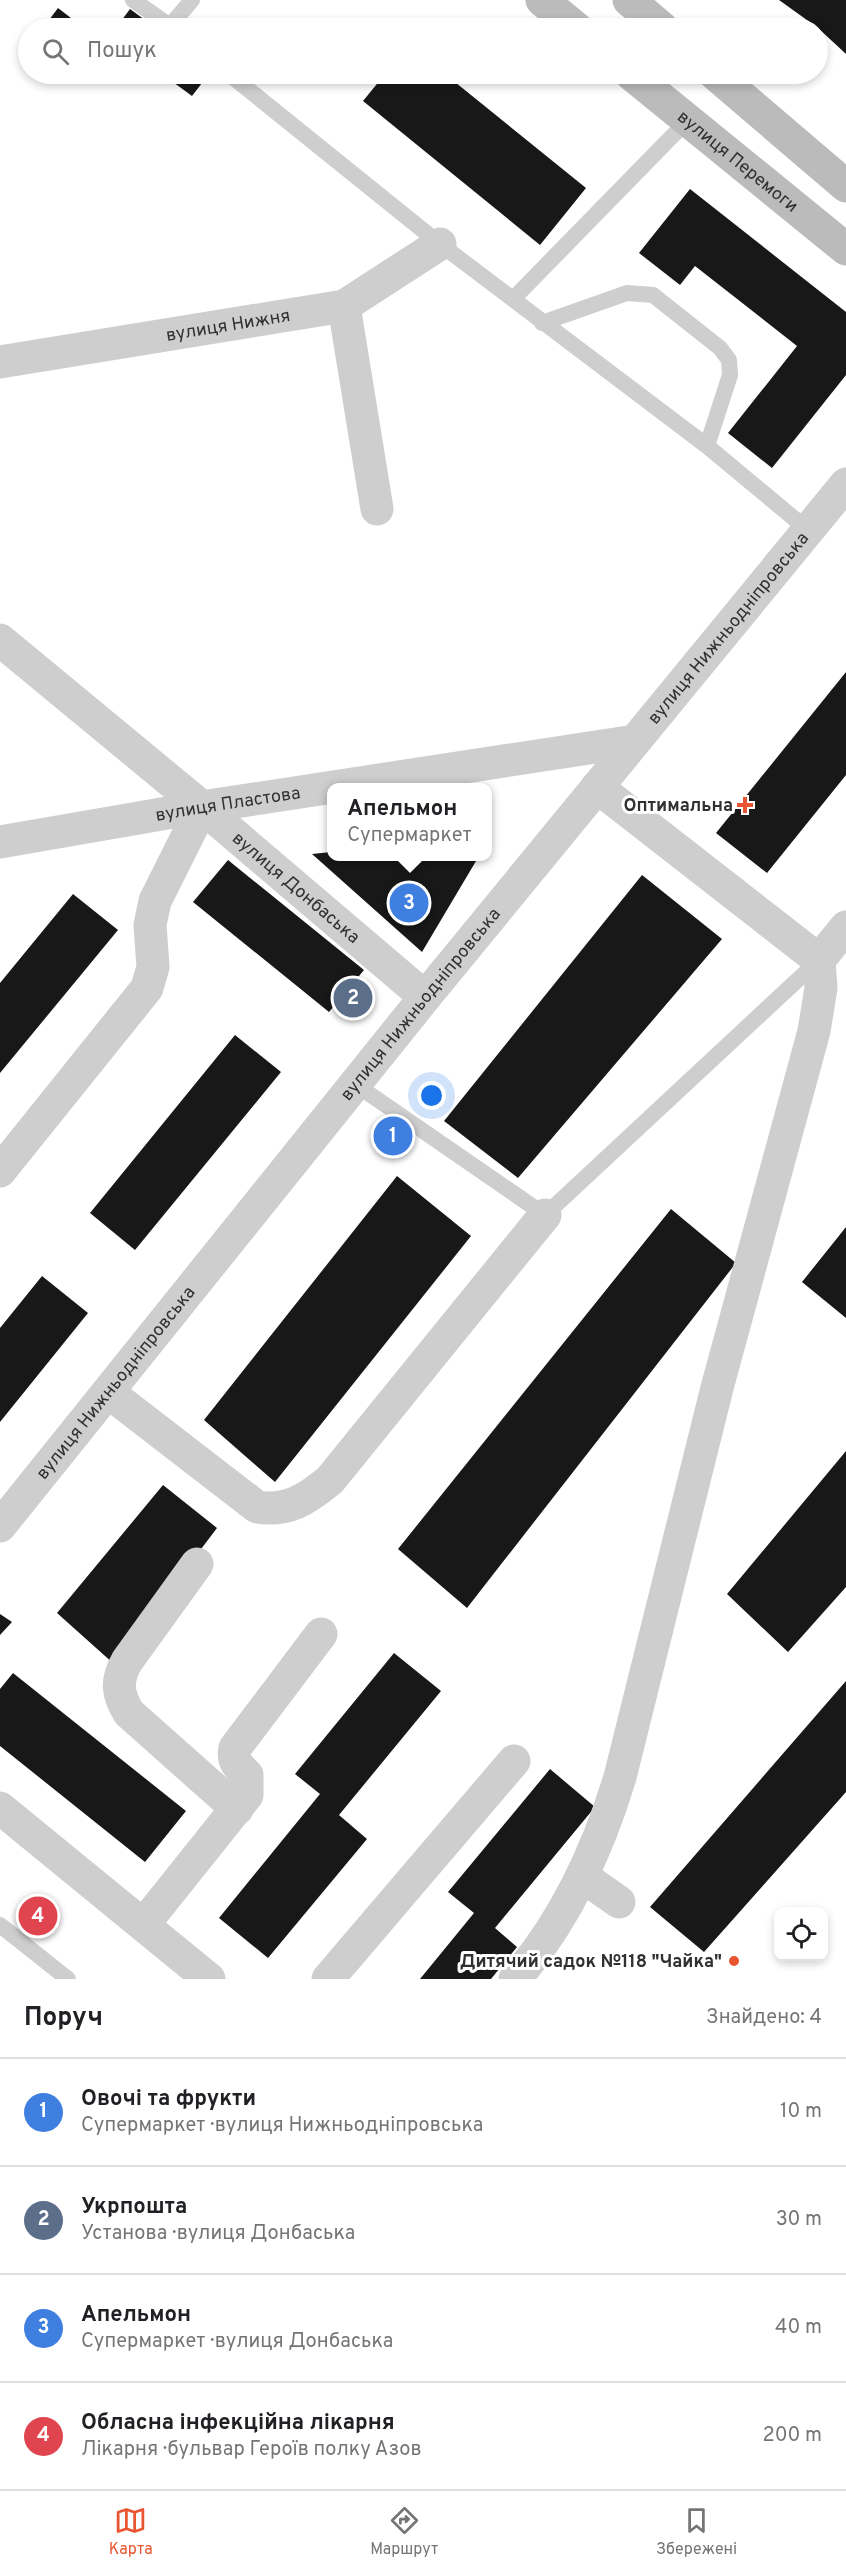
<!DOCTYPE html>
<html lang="uk">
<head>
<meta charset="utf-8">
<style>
  :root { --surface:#fff; --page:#f6f6f6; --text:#202124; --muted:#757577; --line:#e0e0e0; --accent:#e95531 }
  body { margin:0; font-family:Overpass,sans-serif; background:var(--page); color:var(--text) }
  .controls { position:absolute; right:18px; bottom:18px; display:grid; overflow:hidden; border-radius:12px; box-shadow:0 3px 9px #0003 }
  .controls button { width:54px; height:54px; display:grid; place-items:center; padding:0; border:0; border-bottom:2px solid var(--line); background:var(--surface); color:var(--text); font:30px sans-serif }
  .you { position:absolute; left:432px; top:1096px; width:21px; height:21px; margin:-15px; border:4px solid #fff; border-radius:50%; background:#1a73e8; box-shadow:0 0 0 9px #1a73e833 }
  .badge { display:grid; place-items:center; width:39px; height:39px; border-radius:50%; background:var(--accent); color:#fff; font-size:20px; font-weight:700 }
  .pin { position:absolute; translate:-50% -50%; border:3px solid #fff; box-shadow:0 2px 6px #0006 }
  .popup { position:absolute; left:327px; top:783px; width:165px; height:78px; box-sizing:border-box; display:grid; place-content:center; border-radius:12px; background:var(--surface); filter:drop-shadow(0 2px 4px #0005); font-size:20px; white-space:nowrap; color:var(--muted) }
  .popup b { font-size:22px; color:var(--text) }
  .popup::after { content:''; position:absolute; left:50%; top:100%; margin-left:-12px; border:12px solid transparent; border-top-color:var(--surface) }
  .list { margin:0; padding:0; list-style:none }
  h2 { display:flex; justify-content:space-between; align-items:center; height:78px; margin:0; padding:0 24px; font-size:26px }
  h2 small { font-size:20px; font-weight:400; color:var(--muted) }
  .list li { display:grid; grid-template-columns:39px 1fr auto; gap:18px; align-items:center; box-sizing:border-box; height:108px; padding:0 24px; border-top:2px solid var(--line) }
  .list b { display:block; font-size:22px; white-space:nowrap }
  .list p { margin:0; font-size:20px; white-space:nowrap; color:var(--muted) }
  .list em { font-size:20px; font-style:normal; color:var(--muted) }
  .icon { flex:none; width:33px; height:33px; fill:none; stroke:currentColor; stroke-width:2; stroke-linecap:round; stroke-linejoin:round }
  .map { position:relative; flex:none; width:846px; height:1979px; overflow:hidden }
  .search { position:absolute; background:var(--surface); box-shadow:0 3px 9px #0003; left:18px; right:18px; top:18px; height:66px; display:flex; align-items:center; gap:15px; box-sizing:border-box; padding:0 21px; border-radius:33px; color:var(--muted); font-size:22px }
  .sheet { height:510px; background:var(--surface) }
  nav { display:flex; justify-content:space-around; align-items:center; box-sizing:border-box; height:84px; border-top:2px solid var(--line); background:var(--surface); font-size:16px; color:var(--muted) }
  nav a { display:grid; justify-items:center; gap:3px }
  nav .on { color:var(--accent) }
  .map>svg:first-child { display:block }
  .building { fill:#181818 }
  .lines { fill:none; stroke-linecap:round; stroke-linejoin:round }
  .service { stroke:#cecece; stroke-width:16 }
  .minor { stroke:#cecece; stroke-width:33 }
  .tertiary { stroke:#cecece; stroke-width:33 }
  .secondary { stroke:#bbb; stroke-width:33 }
  .poi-dot { fill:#e95531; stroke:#fff; stroke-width:2 }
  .labels { text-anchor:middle; stroke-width:6; stroke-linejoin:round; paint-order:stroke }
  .street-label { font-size:18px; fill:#313131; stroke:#fff }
  .poi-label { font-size:18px; font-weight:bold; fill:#313131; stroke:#fff; text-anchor:end }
</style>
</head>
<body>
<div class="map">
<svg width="846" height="1979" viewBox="0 0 846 1979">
  <rect width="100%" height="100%" fill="#fff"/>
  <!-- building -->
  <path class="building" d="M779,0h67v54l-28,-26z
    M58,8l26,20h-41z
    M130,9l26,19h-40z
    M162,74h47l-17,22z
    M385,74h60l141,114 -46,57 -177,-144z
    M690,189l156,123v63l-74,93 -44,-35 69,-87 -102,-80 -15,19 -41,-32z
    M846,672v103l-79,98 -51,-40z
    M331,852v4h148l-57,96 -110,-98z
    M228,860l136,110 -35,42 -136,-110z
    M642,875l80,64 -204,239 -74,-57z
    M73,894l45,36 -118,143v-90z
    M235,1035l46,37 -146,178 -45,-37z
    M397,1176l74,60 -196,246 -71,-62z
    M671,1209l65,54 -269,345 -69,-59z
    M846,1227v91l-44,-36z
    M42,1276l46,37 -88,109v-94z
    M846,1451v136l-58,65 -61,-58z
    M163,1485l54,43 -103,136 -57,-51z
    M0,1614l12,8 -12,13z
    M394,1653l47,38 -102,124 28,24 -99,119 -49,-40 101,-124 -25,-20z
    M13,1673l173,138 -41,51 -145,-116v-57z
    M846,1681v111l-142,160 -54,-45z
    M550,1769l45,38 -100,121 22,19 -26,32h-71l54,-66 -26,-21z"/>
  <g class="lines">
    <!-- service -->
    <path class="service" d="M133,0l40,28
      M170,26l22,-26
      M229,74l211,170 267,202
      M513,299l175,-179
      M542,323l85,-30 26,2 67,53 9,12 1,15 -23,71 101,84
      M355,1084l190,131 274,-255
      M0,1925l68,54"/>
    <!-- minor -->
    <g class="minor">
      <path d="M344,306l33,203"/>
      <path id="s1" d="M0,362l344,-56 96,-62"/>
      <path id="s2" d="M0,640l202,167 223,190"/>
      <path d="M597,787l222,173 27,-33"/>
      <path id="s3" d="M0,842l202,-35 433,-66"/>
      <path d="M0,1171l147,-183 6,-21 -3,-42 5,-24 47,-94"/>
      <path d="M108,1392l149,115c31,5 50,-8 73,-27l215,-265"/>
      <path d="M197,1564l-70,97c-11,19 -10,33 2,52l108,96"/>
      <path d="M0,1808l209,171"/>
      <path d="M582,1876l37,26"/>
      <path d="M144,1924l103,-129v-20c-9,-9 -15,-14 -12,-27l86,-114"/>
      <path d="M328,1979l186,-218"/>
      <path d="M515,1979c50,-58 83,-129 105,-202l97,-389 97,-357 7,-43 -2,-28"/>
    </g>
    <!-- tertiary -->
    <path class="tertiary" id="s4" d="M0,1526l425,-529 421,-513"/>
    <!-- secondary -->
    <g class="secondary">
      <path d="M542,0l34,28"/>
      <path d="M629,0l33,28"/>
      <path id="s5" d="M631,74l215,175"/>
      <path d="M715,74l131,112"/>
    </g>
  </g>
  <!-- markers -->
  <g class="poi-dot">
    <path d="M742 796h6v6h6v6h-6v6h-6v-6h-6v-6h6z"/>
    <circle cx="734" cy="1961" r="6"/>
  </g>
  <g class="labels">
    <!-- street labels -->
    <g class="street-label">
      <text dy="6" stroke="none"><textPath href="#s5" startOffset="138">вулиця Перемоги</textPath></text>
      <text dy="6" stroke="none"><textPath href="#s1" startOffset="231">вулиця Нижня</textPath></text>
      <text dy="6" stroke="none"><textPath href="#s4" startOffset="1156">вулиця Нижньодніпровська</textPath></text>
      <text dy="6" stroke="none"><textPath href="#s3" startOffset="231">вулиця Пластова</textPath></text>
      <text dy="6" stroke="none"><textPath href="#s2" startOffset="386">вулиця Донбаська</textPath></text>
      <text dy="6" stroke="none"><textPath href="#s4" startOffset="670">вулиця Нижньодніпровська</textPath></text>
      <text dy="6" stroke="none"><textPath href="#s4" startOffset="184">вулиця Нижньодніпровська</textPath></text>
    </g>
    <!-- poi labels -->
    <g class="poi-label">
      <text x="733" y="811">Оптимальна</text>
      <text x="722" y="1967">Дитячий садок №118 "Чайка"</text>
    </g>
  </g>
</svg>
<div class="controls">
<button><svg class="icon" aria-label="locate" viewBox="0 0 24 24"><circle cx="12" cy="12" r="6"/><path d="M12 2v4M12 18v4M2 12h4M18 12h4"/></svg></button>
</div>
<div class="you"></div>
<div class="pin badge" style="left:393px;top:1136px;background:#3f7fe0">1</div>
<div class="pin badge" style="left:353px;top:998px;background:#5c6f8a">2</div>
<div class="pin badge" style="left:409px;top:903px;background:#3f7fe0">3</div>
<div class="popup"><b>Апельмон</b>Супермаркет</div>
<div class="pin badge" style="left:38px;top:1916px;background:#e0444e">4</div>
<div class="search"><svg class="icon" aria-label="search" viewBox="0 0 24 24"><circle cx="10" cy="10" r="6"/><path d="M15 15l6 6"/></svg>Пошук</div>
</div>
<section class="sheet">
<h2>Поруч<small>Знайдено: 4</small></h2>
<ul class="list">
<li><span class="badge" style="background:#3f7fe0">1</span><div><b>Овочі та фрукти</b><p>Супермаркет · вулиця Нижньодніпровська</p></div><em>10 m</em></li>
<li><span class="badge" style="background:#5c6f8a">2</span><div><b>Укрпошта</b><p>Установа · вулиця Донбаська</p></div><em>30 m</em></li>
<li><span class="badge" style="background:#3f7fe0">3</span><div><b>Апельмон</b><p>Супермаркет · вулиця Донбаська</p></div><em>40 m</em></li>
<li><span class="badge" style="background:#e0444e">4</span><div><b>Обласна інфекційна лікарня</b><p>Лікарня · бульвар Героїв полку Азов</p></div><em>200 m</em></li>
</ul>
</section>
<nav>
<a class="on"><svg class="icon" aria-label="map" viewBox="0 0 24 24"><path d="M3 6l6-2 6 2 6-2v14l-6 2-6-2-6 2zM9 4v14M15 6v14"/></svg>Карта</a>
<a><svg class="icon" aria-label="directions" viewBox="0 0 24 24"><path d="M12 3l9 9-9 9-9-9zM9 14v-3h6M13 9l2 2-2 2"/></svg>Маршрут</a>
<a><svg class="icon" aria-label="saved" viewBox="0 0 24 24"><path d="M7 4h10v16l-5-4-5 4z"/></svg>Збережені</a>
</nav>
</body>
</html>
